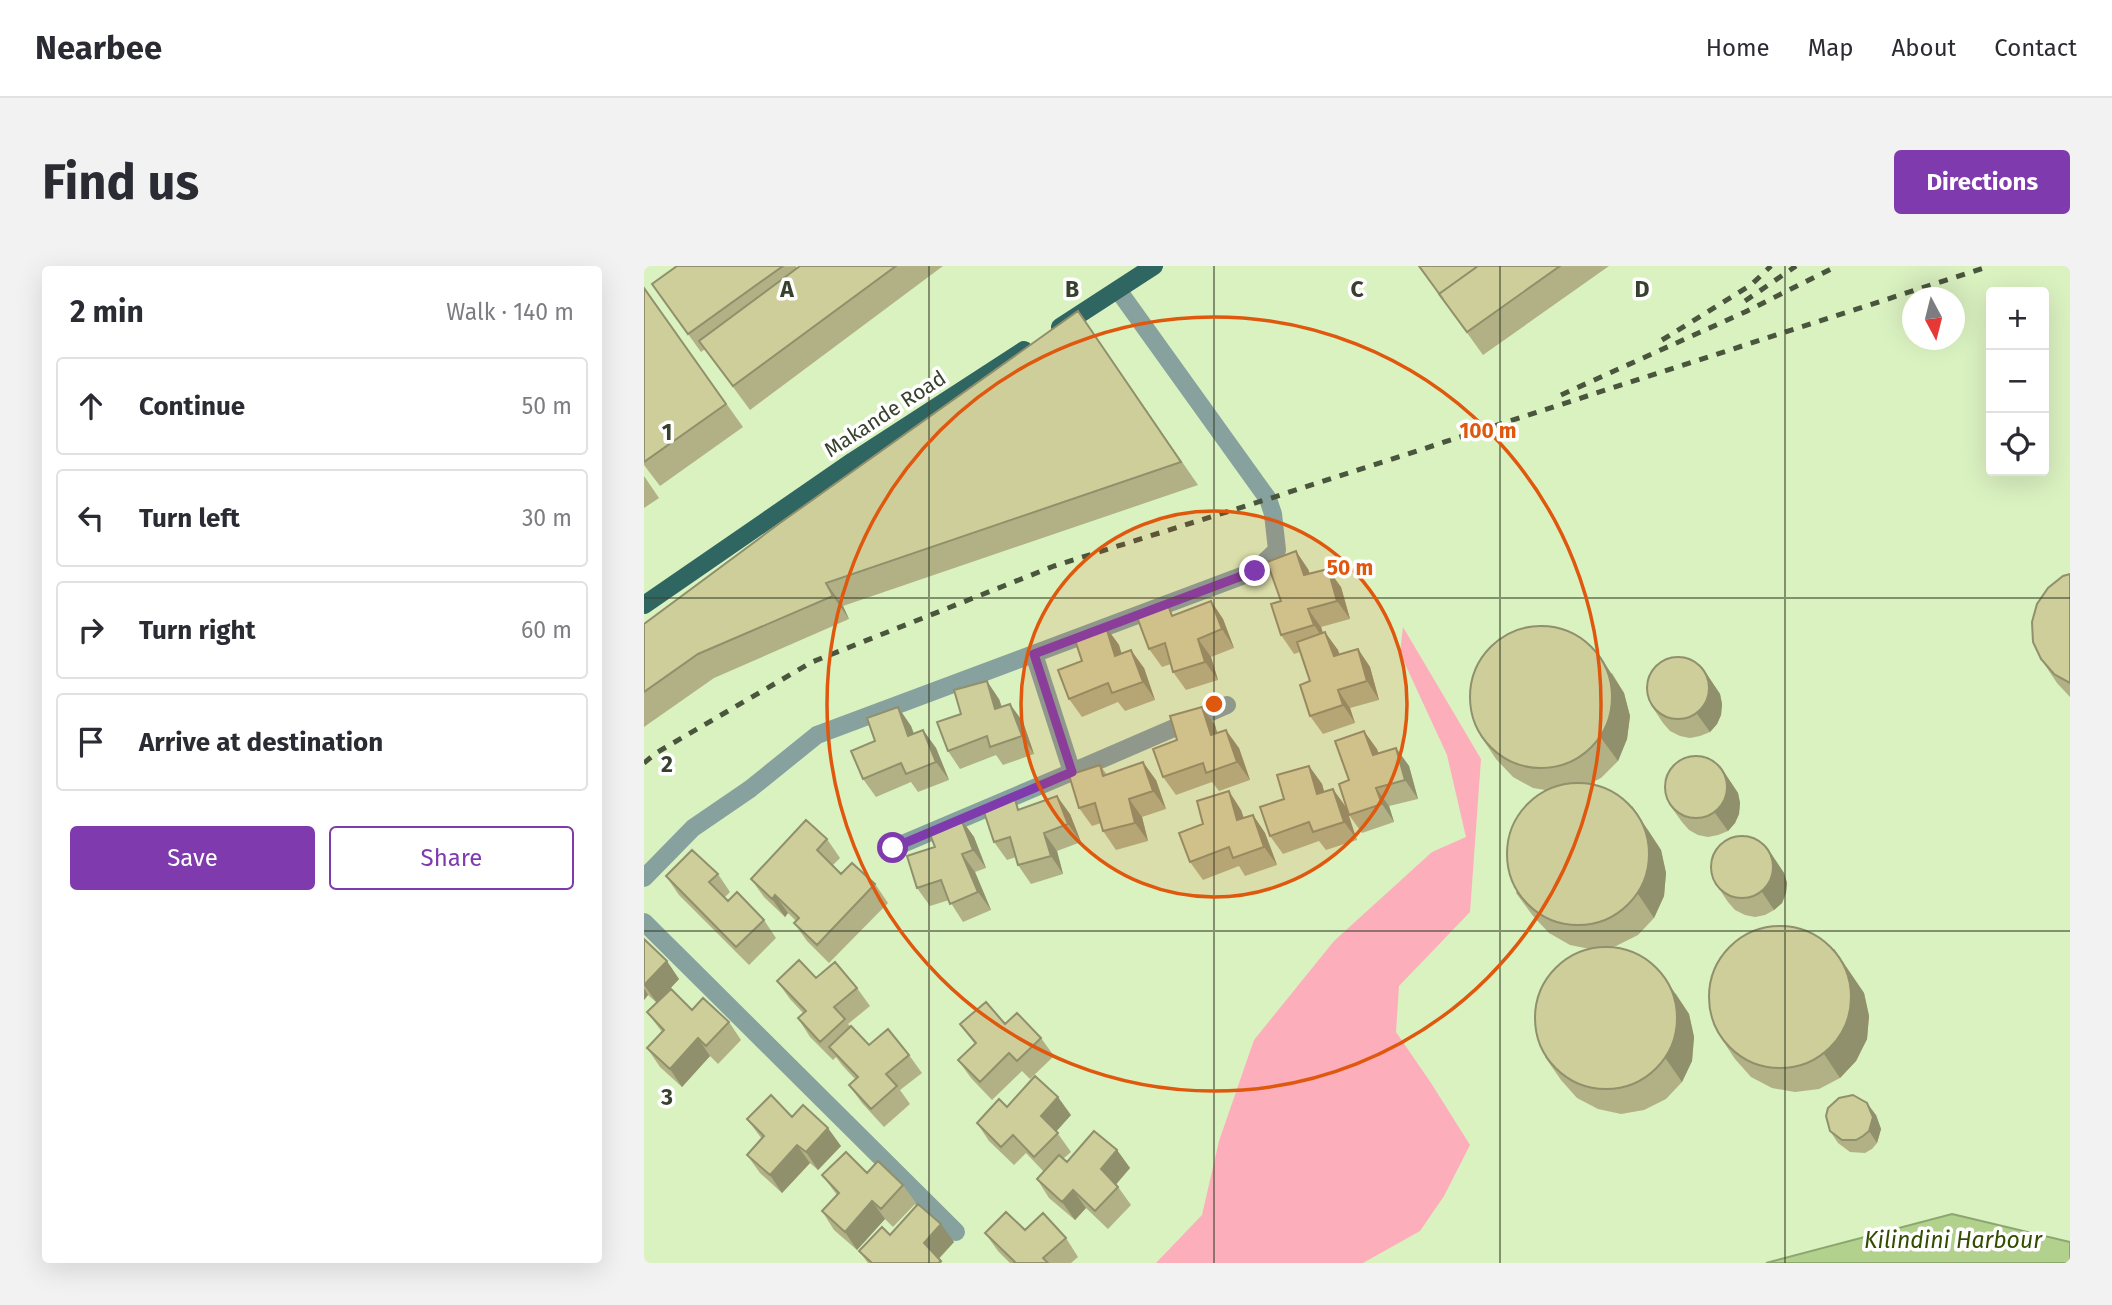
<!DOCTYPE html>
<html lang="en">
<head>
<meta charset="utf-8">
<style>
  :root { --surface:#fff; --page:#f2f2f3; --text:#2b2b33; --muted:#7c7c81; --line:#e1e1e2; --accent:#7f3bae }
  body { margin:0; font-family:"Fira Sans",sans-serif; background:var(--page); color:var(--text) }
  .controls { position:absolute; right:21px; top:21px; display:grid; overflow:hidden; border-radius:7px; box-shadow:0 7px 28px #0002 }
  .controls button { width:63px; height:63px; display:grid; place-items:center; padding:0; border:0; border-bottom:2px solid var(--line); background:var(--surface); color:var(--text); font:35px sans-serif }
  .compass { position:absolute; left:1258px; top:21px; width:63px; height:63px; border-radius:50%; background:var(--surface); box-shadow:0 7px 28px #0002; rotate:173deg }
  .stop { position:absolute; width:21px; height:21px; margin:-16px; border:5px solid #7f3bae; border-radius:50%; background:#fff }
  .stop.end { background:#7f3bae; border-color:#fff; box-shadow:0 2px 7px #0008 }
  .list { margin:0; padding:0; list-style:none }
  h2 { display:flex; justify-content:space-between; align-items:center; height:91px; margin:0; padding:0 28px; font-size:30px }
  h2 small { font-size:23px; font-weight:400; color:var(--muted) }
  .list li { display:grid; grid-template-columns:46px 1fr auto; gap:21px; align-items:center; box-sizing:border-box; height:98px; margin:0 14px 14px; padding:0 14px; border:2px solid var(--line); border-radius:7px }
  .list b { display:block; font-size:26px; white-space:nowrap }
  .list em { font-size:23px; font-style:normal; color:var(--muted) }
  .actions { display:flex; gap:14px; padding:21px 28px }
  .actions a { flex:1; padding:16px 0; border:2px solid var(--accent); border-radius:7px; text-align:center; font-size:24px; color:var(--accent) }
  .actions .main { background:var(--accent); color:#fff }
  .icon { flex:none; width:38px; height:38px; fill:none; stroke:currentColor; stroke-width:2; stroke-linecap:round; stroke-linejoin:round }
  .map { position:relative; flex:none; width:1426px; height:997px; overflow:hidden; border-radius:7px }
  header { display:flex; align-items:center; gap:42px; box-sizing:border-box; height:98px; padding:0 35px; background:var(--surface); border-bottom:2px solid var(--line) }
  header strong { font-size:33px }
  nav { display:flex; gap:38px; margin-inline-start:auto; font-size:24px }
  .intro { display:flex; align-items:center; justify-content:space-between; box-sizing:border-box; height:168px; padding:0 42px }
  h1 { margin:0; font-size:49px }
  .button { padding:18px 32px; border-radius:7px; background:var(--accent); color:#fff; font-size:24px; font-weight:700 }
  main { display:flex; gap:42px; padding:0 42px }
  aside { flex:1; background:var(--surface); border-radius:7px; box-shadow:0 7px 28px #0002 }
  .map>svg:first-child { display:block }
  .green { fill:#fcaebb }
  .water { fill:#b2d18c; stroke:#8da670; stroke-width:2 }
  .lines { fill:none; stroke-linecap:round; stroke-linejoin:round }
  .minor { stroke:#86a19e; stroke-width:18 }
  .major { stroke:#306662; stroke-width:18 }
  .rail { stroke:#4a553d; stroke-width:5; stroke-dasharray:9 9; stroke-linecap:butt }
  .wall { fill:#b1b185 }
  .shaded-wall { fill:#90906c }
  .building { fill:#cece9b; stroke:#90906c; stroke-width:2 }
  .route { stroke:#7f3bae; stroke-width:9 }
  .grid { fill:none; stroke:#38412d; stroke-width:2; stroke-opacity:0.55 }
  .ring { fill:none; stroke:#df580e; stroke-width:3.5 }
  .labels { text-anchor:middle; stroke-width:7; stroke-linejoin:round; paint-order:stroke }
  .street-label { font-size:21px; fill:#38412d; stroke:#fff }
  .water-label { font-size:23px; font-style:italic; fill:#324c00; stroke:#fff }
  .grid-label { font-size:23px; text-anchor:middle; font-weight:bold; fill:#38412d; stroke:#fff; stroke-width:7; stroke-linejoin:round; paint-order:stroke }
  .centre { fill:#df580e; stroke:#fff; stroke-width:3.5 }
  .ring-label { font-size:21px; text-anchor:middle; font-weight:bold; fill:#df580e; stroke:#fff; stroke-width:7; stroke-linejoin:round; paint-order:stroke }
</style>
</head>
<body>
<header>
<strong>Nearbee</strong>
<nav><a>Home</a><a>Map</a><a>About</a><a>Contact</a></nav>
</header>
<div class="intro"><h1>Find us</h1><a class="button">Directions</a></div>
<main>
<aside>
<h2>2 min<small>Walk · 140 m</small></h2>
<ul class="list">
<li><svg class="icon" aria-label="ahead" viewBox="0 0 24 24"><path d="M12 20V5M6 11l6-6 6 6"/></svg><div><b>Continue</b></div><em>50 m</em></li>
<li><svg class="icon" aria-label="left" viewBox="0 0 24 24"><path d="M17 20v-9H6M10 6l-5 5 5 5"/></svg><div><b>Turn left</b></div><em>30 m</em></li>
<li><svg class="icon" aria-label="right" viewBox="0 0 24 24"><path d="M7 20v-9h11M14 6l5 5-5 5"/></svg><div><b>Turn right</b></div><em>60 m</em></li>
<li><svg class="icon" aria-label="arrive" viewBox="0 0 24 24"><path d="M6 21V4h12l-3 4 3 4H6"/></svg><div><b>Arrive at destination</b></div></li>
</ul>
<div class="actions"><a class="main">Save</a><a>Share</a></div>
</aside>
<div class="map">
<svg width="1426" height="997" viewBox="0 0 1426 997">
  <rect width="100%" height="100%" fill="#daf1c0"/>
  <!-- green -->
  <path class="green" d="M759,361l78,132 -11,153 -71,74 -3,46 35,51 39,62 -26,51 -24,35 -57,32h-207l46,-48 17,-74 35,-101 80,-99 98,-89 34,-15 -19,-82 -47,-102z"/>
  <!-- water -->
  <path class="water" d="M1308,948l118,28v21h-304z"/>
  <g class="lines">
    <!-- minor -->
    <path class="minor" d="M428,506l155,-67
      M249,582l179,-76 -38,-118
      M0,612l49,-50 57,-39 67,-54 438,-164 22,-21 -4,-36 -5,-15 -150,-209
      M0,656l312,310"/>
    <!-- major -->
    <path class="major" d="M416,61l94,-61
      M0,339l209,-144 171,-111"/>
    <!-- rail -->
    <path class="rail" d="M1101,35l51,-35
      M1018,74l89,-55 20,-19
      M917,129l184,-83 92,-46
      M0,497l12,-10 156,-91 242,-96 214,-67 722,-233"/>
  </g>
  <!-- wall -->
  <path class="wall" d="M33,0h119l1,2 3,-2h143l-193,144 -45,-61 -4,3 -49,-68z
    M775,0h190l-126,89z
    M0,22l99,139 -83,59 -16,-21z
    M434,45l120,174 -355,121 6,13 -135,59 -70,49v-103z
    M0,210l15,22 -15,10z
    M664,303l2,5 31,13 9,32 -29,8 2,6 15,17 1,4 19,-5 12,18 9,33 -29,8 5,15 -32,11 -13,-18v-35l-10,-29 -6,2 -13,-19v-34z
    M1426,308v123l-13,-14 -16,-24z
    M567,335l12,18 11,29 -23,9 7,23 -32,10 -13,-18 -2,-8 -9,3 -13,-18 26,-34z
    M462,361l13,18 2,9 23,14 11,32 -30,11 -7,-9 -36,15 -13,-18 13,-38z
    M1058,401l18,27 2,10 -1,11 -4,9 -7,8 -10,4 -10,2 -10,-2 -10,-5 -7,-8 -12,-18z
    M968,407l12,20 6,23 -3,23 -9,22 -17,17 -10,5 57,47 13,20 5,23 -2,23 -10,22 -16,17 -22,11 -11,2 71,46 13,20 5,23 -2,24 -10,21 -16,17 -22,11 -23,4 -23,-5 -21,-11 -16,-18 -16,-23 45,-108 -20,-4 -21,-12 -16,-17 -17,-23 29,-103 -12,-2 -20,-11 -17,-18 -16,-24z
    M355,433l3,8 21,15 11,32 -31,11 -7,-10 -36,14 -12,-18z
    M254,441l13,19 3,7 9,-3 13,18 13,32 -31,12 -7,-10 -35,15 -13,-18z
    M558,441l13,18 2,8 22,15 11,32 -31,11 -7,-9 -36,13 -13,-18 14,-37z
    M752,482l13,18 9,33 -29,7 5,16 -32,11 -13,-18v-35l28,-31 1,4z
    M456,499l7,10 49,5 10,29 -24,8 6,24 -32,9 -13,-19 -2,-8 -9,3 -13,-18z
    M665,500l13,18 2,8 33,48 -31,10 -7,-9 -36,13 -13,-18 14,-37z
    M1076,500l18,27 2,10 -1,11 -4,9 -7,8 -10,4 -10,2 -10,-2 -9,-5 -7,-8 -13,-18z
    M377,543l49,5 11,28 -24,9 6,23 -32,10 -13,-19 -2,-8 -9,3 -13,-18z
    M597,544l3,8 9,-3 12,18 12,32 -32,11 -6,-10 -36,14 -13,-18z
    M317,553l13,18 12,31 -11,4 16,38 -28,12 -14,-22 -19,6 -13,-18 18,-41z
    M183,573l13,19 -7,7 8,9 34,10 13,19 -59,60 -22,-22 -13,-18 2,-2 -8,-8 -3,4 -21,-20 -13,-18z
    M1122,580l18,27 3,10 -1,10 -4,10 -8,7 -9,5 -10,2 -10,-2 -10,-5 -7,-8 -12,-18z
    M74,608l12,18 -6,6 4,3 36,19 12,18 -27,27 -70,-70 -13,-19z
    M0,673l35,40 -20,21 70,22 12,18 -23,24 -8,-8 -28,31 -22,-20 -13,-19 15,-16 -15,-20 10,-9 -9,-8 -4,5z
    M1190,683l30,44 5,23 -2,23 -11,22 -16,17 -21,11 -24,3 -23,-4 -21,-11 -16,-18 -16,-24z
    M172,712l41,10 13,18 -22,18 21,21 40,10 13,18 -22,17 10,14 -26,23 -22,-24 -13,-18 6,-6 -13,-14 -6,-8 -3,3 -23,-23 -12,-19 5,-5 -13,-14 -13,-18z
    M316,758h45l36,14 13,18 -24,23 -8,-8 -30,29 -21,-22 -13,-18 17,-16z
    M427,849l-15,16 15,21 -8,7 4,3 50,-12 13,18 -14,16 15,21 -23,24 -22,-21 -11,12 -26,-22 -12,-19 7,-7 -18,-19 -12,12 -25,-24 -12,-18z
    M1232,849l5,14 -4,14 -5,6 -7,4 -15,-1 -12,-9 -8,-12z
    M148,851l49,29 -23,24 -8,-7 -28,30 -22,-20 -13,-18 15,-16 -15,-20z
    M223,907l36,12 13,18 -23,24 -8,-8 -28,31 -23,-20 -12,-19 15,-16 -15,-20z
    M381,964l41,8 12,19 -7,6h-61l-12,-12 -13,-18z
    M246,969l64,7 -15,17 3,4h-74l-9,-12z"/>
  <!-- shaded-wall -->
  <path class="shaded-wall" d="M652,285l12,18 9,24 -13,-18z
    M684,303l13,18 9,32 -13,-18z
    M182,317l17,23 6,13 -16,-23z
    M567,335l12,18 11,29 -12,-19z
    M664,343l13,18 5,16 -12,-18z
    M462,361l13,18 9,29 -13,-18z
    M681,366l13,18 8,24 -12,-18z
    M554,373l13,18 7,23 -13,-18z
    M714,383l12,18 9,33 -12,-19z
    M487,384l13,18 11,32 -12,-18z
    M952,384l28,43 6,23 -3,23 -9,22 -17,-23z
    M1058,401l18,27 2,10 -1,11 -4,9 -7,8 -13,-18z
    M343,415l12,18 9,28 -13,-18z
    M694,424l12,18 5,15 -12,-18z
    M366,438l13,18 11,32 -12,-18z
    M254,441l13,19 9,28 -12,-18z
    M558,441l13,18 8,29 -12,-19z
    M279,464l13,18 13,32 -13,-18z
    M582,464l13,18 11,32 -13,-18z
    M720,465l13,18 8,24 -12,-18z
    M752,482l13,18 9,33 -13,-19z
    M499,496l13,18 10,29 -13,-18z
    M665,500l13,18 8,28 -13,-18z
    M1076,500l18,27 2,10 -1,11 -4,9 -7,8 -13,-18z
    M732,522l13,18 5,16 -12,-18z
    M689,523l13,18 11,33 -13,-18z
    M585,525l12,19 9,28 -13,-18z
    M413,530l13,18 11,28 -13,-18z
    M485,533l13,18 6,24 -13,-18z
    M988,540l29,44 5,23 -2,23 -10,22 -16,-24z
    M609,549l12,18 12,32 -13,-18z
    M317,553l13,18 12,31 -13,-18z
    M400,567l13,18 6,23 -12,-18z
    M1122,580l18,27 3,10 -1,10 -4,10 -8,7 -12,-18z
    M318,588l13,18 16,38 -13,-18z
    M131,629l13,18 -3,4 -13,-18z
    M1190,683l30,44 5,23 -2,23 -11,22 -16,17 -16,-24z
    M23,695l12,18 -22,24 -13,-18z
    M1016,705l29,43 5,23 -2,24 -10,21 -16,-23z
    M0,722l4,7 -4,5z
    M54,772l12,18 -28,31 -12,-18z
    M414,831l13,18 -17,19 -13,-18z
    M1223,837l9,12 5,14 -4,14 -8,-12z
    M184,862l13,18 -23,24 -12,-18z
    M153,879l13,18 -28,30 -12,-18z
    M473,884l13,18 -17,20 -12,-19z
    M429,924l13,18 -11,12 -13,-18z
    M228,935l13,18 -28,31 -12,-18z
    M297,958l13,18 -18,19 -12,-18z"/>
  <!-- building -->
  <path class="building" d="M33,0h106l-95,68 -36,-50z
    M156,0h96l-163,120 -34,-45z
    M775,0h59l-39,28 4,5z
    M834,0h82l-93,66 -28,-38z
    M0,22l82,116 -82,58z
    M434,45l103,151 -355,121 7,13 -135,58 -54,38v-68l136,-101z
    M652,285l8,24 24,-6 9,32 -29,8 6,16 -33,10 -10,-31 10,-3 -14,-39z
    M1426,308v109l-16,-9 -13,-15 -8,-17 -1,-20 5,-18 11,-16 15,-12z
    M567,335l11,28 -24,10 7,23 -32,10 -8,-29 -16,6 -12,-32 31,-12 4,11z
    M826 431a71 71 0 1 1 142 0a71 71 0 1 1-142 0Z
    M462,361l9,29 16,-6 12,32 -31,11 -4,-10 -39,16 -11,-29 24,-9 -8,-24z
    M681,366l9,24 24,-7 9,32 -29,9 5,15 -33,11 -10,-31 10,-4 -13,-39z
    M1003 422a31 31 0 1 1 62 0a31 31 0 1 1-62 0Z
    M343,415l8,28 15,-5 12,32 -32,11 -3,-11 -39,15 -11,-29 24,-8 -7,-24z
    M254,441l10,29 15,-6 13,32 -30,12 -5,-11 -38,16 -12,-28 24,-10 -8,-23z
    M558,441l9,28 15,-5 11,32 -31,11 -3,-10 -40,14 -10,-28 24,-9 -7,-24z
    M720,465l9,24 23,-7 9,32 -29,8 6,16 -33,11 -10,-31 10,-4 -14,-39z
    M1021 521a31 31 0 1 1 62 0a31 31 0 1 1-62 0Z
    M499,496l10,29 -24,8 6,24 -32,8 -8,-28 -16,5 -10,-33 31,-10 3,11z
    M665,500l8,28 16,-5 11,33 -31,10 -4,-10 -39,14 -10,-29 24,-8 -7,-24z
    M863 588a71 71 0 1 1 142 0a71 71 0 1 1-142 0Z
    M585,525l8,29 16,-5 11,32 -31,11 -4,-11 -39,15 -11,-29 24,-9 -6,-23z
    M413,530l11,28 -24,9 7,23 -33,9 -8,-28 -16,5 -11,-33 32,-10 3,11z
    M317,553l12,31 -11,4 16,38 -28,12 -9,-24 -24,8 -10,-32 28,-9 -6,-15z
    M162,554l21,19 -10,11 24,24 11,-11 23,21 -58,61 -23,-22 5,-5 -24,-23 -3,4 -21,-20z
    M1067 601a31 31 0 1 1 62 0a31 31 0 1 1-62 0Z
    M48,584l26,24 -9,8 19,19 9,-9 27,28 -28,27 -70,-71z
    M1065 731a71 71 0 1 1 142 0a71 71 0 1 1-142 0Z
    M0,673l23,22 -23,24z
    M891 752a71 71 0 1 1 142 0a71 71 0 1 1-142 0Z
    M155,694l17,18 19,-16 22,26 -23,19 11,12 -25,23 -22,-24 8,-7 -29,-30z
    M27,723l21,21 11,-12 26,24 -23,24 -8,-8 -28,31 -23,-21 17,-18 -17,-18z
    M342,736l19,22 12,-11 24,25 -24,23 -8,-8 -29,29 -22,-22 18,-17 -16,-19z
    M207,760l18,19 19,-16 21,26 -23,19 11,12 -26,23 -22,-24 9,-8 -29,-30z
    M391,810l23,21 -17,19 17,17 -24,24 -21,-22 -12,12 -24,-24 22,-24 8,8z
    M127,829l21,22 11,-12 25,23 -22,24 -9,-7 -27,30 -23,-20 17,-19 -17,-17z
    M1209,829l14,8 6,14 -4,14 -6,5 -7,4h-14l-12,-9 -4,-15 2,-8 11,-10z
    M450,865l23,19 -16,19 17,18 -23,24 -22,-21 -11,12 -25,-23 22,-24 8,7z
    M202,886l21,21 11,-12 25,24 -22,24 -9,-8 -27,31 -23,-21 17,-18 -17,-18z
    M274,938l23,20 -17,19 17,18 -3,2h-66l-13,-12 23,-24 8,8z
    M362,946l19,18 18,-17 23,25 -23,20 5,5h-34l1,-1 -30,-29z"/>
  <g class="lines">
    <!-- route -->
    <path class="route" d="M249,582l179,-76 -38,-118 221,-83"/>
  </g>
  <!-- grid -->
  <path class="grid" d="M285,0v997M570,0v997M856,0v997M1141,0v997M0,332h1426M0,665h1426"/>
  <!-- distance rings -->
  <circle cx="570" cy="438" r="193" fill="#df580e" fill-opacity=".12"/>
  <g class="ring">
    <circle cx="570" cy="438" r="193"/>
    <circle cx="570" cy="438" r="387"/>
  </g>
  <g class="labels">
    <!-- street labels -->
    <g class="street-label">
      <text transform="translate(241 148) rotate(-33)" y="7">Makande Road</text>
    </g>
    <!-- water labels -->
    <g class="water-label">
      <text x="1309" y="982">Kilindini Harbour</text>
    </g>
  </g>
  <g class="grid-label">
    <text x="143" y="31">A</text>
    <text x="428" y="31">B</text>
    <text x="713" y="31">C</text>
    <text x="998" y="31">D</text>
    <text x="23" y="174">1</text>
    <text x="23" y="506">2</text>
    <text x="23" y="839">3</text>
  </g>
  <circle cx="570" cy="438" r="10" class="centre"/>
  <g class="ring-label">
    <text x="844" y="172">100 m</text>
    <text x="706" y="309">50 m</text>
  </g>
</svg>
<div class="controls">
<button>+</button>
<button>−</button>
<button><svg class="icon" aria-label="locate" viewBox="0 0 24 24"><circle cx="12" cy="12" r="6"/><path d="M12 2v4M12 18v4M2 12h4M18 12h4"/></svg></button>
</div>
<svg class="compass" viewBox="-18 -18 36 36"><path d="M0-13l5 13h-10z" fill="#e53935"/><path d="M0 13l5-13h-10z" fill="#7c7c81"/></svg>
<div class="stop" style="left:249px;top:582px"></div>
<div class="stop end" style="left:611px;top:305px"></div>
</div>
</main>
</body>
</html>
